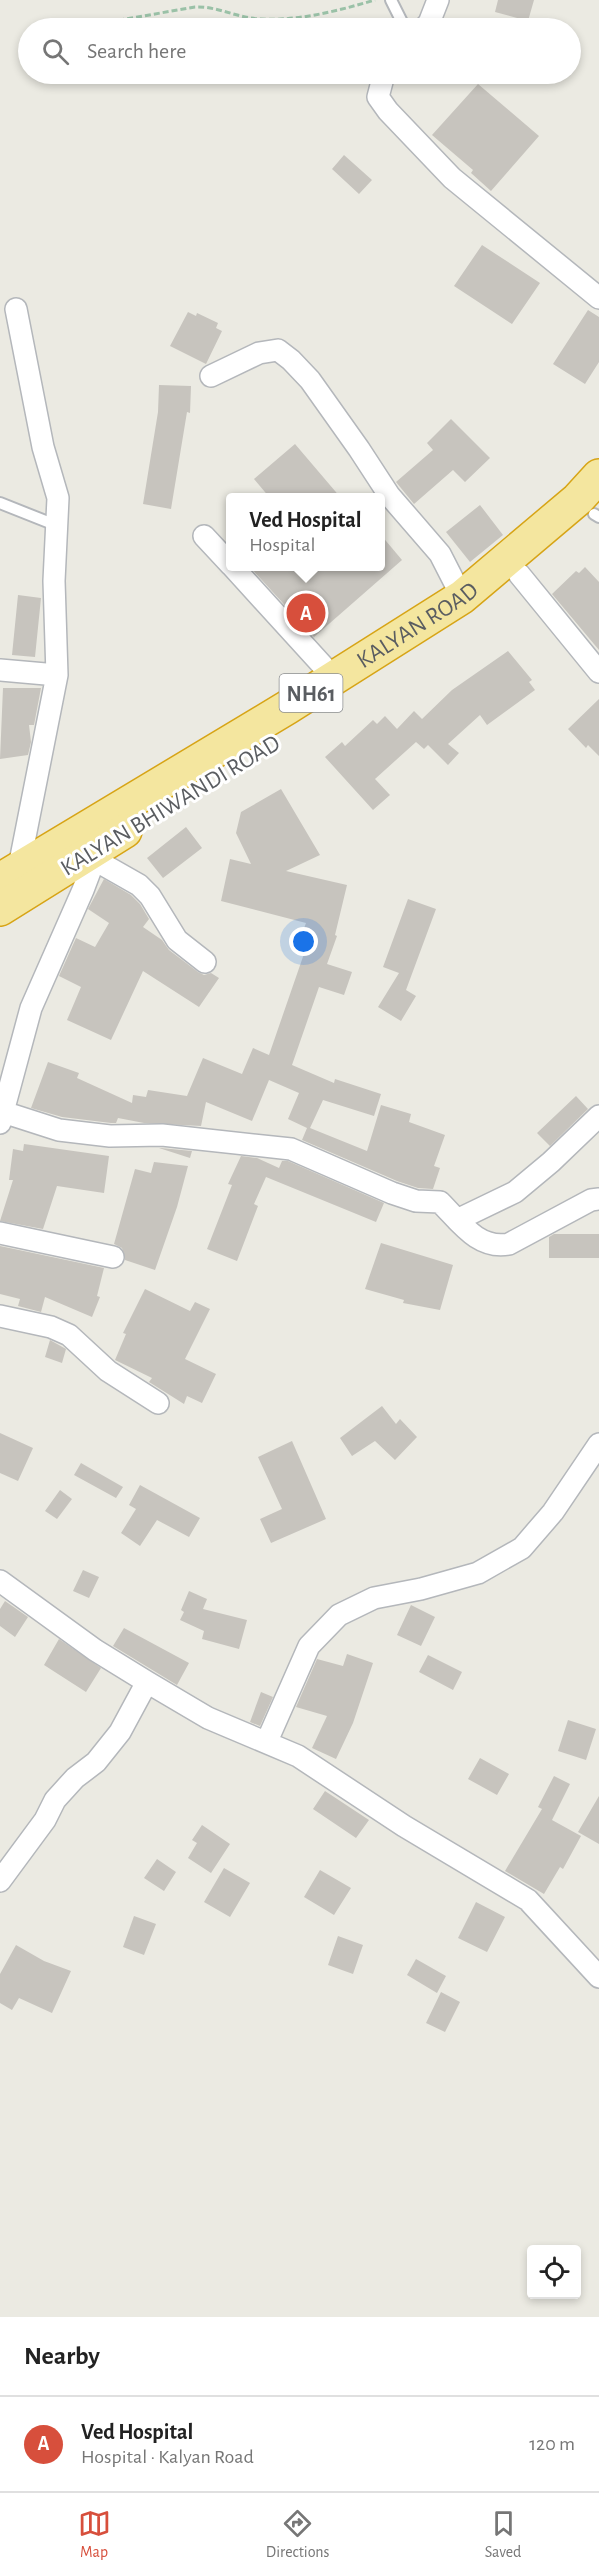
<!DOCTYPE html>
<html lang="en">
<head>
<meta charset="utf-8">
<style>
  :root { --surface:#fff; --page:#f6f6f6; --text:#222; --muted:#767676; --line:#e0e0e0; --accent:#d74f3c }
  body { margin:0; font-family:"Alegreya Sans",sans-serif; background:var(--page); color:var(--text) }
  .controls { position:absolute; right:18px; bottom:18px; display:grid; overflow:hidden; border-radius:6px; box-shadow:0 3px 9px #0003 }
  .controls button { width:54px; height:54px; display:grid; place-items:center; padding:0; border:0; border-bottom:2px solid var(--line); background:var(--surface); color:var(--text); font:30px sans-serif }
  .you { position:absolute; left:304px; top:942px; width:21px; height:21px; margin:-15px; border:4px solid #fff; border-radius:50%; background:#1a73e8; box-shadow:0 0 0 9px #1a73e833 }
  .badge { display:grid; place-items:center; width:39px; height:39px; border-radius:50%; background:var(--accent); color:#fff; font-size:20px; font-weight:700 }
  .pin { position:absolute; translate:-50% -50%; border:3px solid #fff; box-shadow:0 2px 6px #0006 }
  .popup { position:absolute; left:226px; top:493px; width:159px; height:78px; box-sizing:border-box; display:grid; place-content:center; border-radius:6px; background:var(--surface); filter:drop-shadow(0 2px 4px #0005); font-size:20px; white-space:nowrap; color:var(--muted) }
  .popup b { font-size:22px; color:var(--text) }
  .popup::after { content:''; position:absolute; left:50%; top:100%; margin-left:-12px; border:12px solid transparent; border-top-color:var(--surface) }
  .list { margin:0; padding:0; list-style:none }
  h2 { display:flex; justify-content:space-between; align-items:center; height:78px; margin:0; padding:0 24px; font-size:26px }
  h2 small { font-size:20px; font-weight:400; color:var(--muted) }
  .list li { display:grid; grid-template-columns:39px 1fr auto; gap:18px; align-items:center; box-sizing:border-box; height:96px; padding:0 24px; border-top:2px solid var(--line) }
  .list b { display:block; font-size:22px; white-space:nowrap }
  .list p { margin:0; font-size:20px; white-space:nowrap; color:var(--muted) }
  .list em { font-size:20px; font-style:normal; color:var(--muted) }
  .icon { flex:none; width:33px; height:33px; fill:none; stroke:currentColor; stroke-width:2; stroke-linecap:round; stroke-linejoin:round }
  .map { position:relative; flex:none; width:599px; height:2317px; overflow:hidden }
  .search { position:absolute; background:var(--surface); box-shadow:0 3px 9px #0003; left:18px; right:18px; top:18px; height:66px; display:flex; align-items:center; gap:15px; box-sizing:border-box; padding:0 21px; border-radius:33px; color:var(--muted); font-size:22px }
  .sheet { height:174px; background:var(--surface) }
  nav { display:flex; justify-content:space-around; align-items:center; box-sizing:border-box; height:84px; border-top:2px solid var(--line); background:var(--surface); font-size:16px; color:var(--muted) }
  nav a { display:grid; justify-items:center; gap:3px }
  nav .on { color:var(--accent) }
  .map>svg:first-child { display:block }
  .building { fill:#c7c4be }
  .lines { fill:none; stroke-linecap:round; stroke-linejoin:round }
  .service-casing { stroke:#b4b7bb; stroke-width:14 }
  .minor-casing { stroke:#b4b7bb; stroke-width:24 }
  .trunk-casing { stroke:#d7a416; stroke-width:36 }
  .path { stroke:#9ac1a7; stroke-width:3; stroke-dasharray:6 3; stroke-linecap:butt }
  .service { stroke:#fff; stroke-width:10 }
  .minor { stroke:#fff; stroke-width:21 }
  .trunk { stroke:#f4e69f; stroke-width:33 }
  .labels { text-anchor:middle; stroke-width:6; stroke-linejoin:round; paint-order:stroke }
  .shield { fill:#fff; stroke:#8c8e90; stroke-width:1.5 }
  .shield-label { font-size:22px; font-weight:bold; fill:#5a5d61 }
  .street-label { font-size:24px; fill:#5a5d61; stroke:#fff }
</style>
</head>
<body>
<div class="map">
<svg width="599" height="2317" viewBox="0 0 599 2317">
  <rect width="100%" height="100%" fill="#ebeae2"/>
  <!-- building -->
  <path class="building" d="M498,0h36l-6,21 -33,-9z
    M478,84l61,52 -48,55 -20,-18 2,-3 -41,-35z
    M344,155l28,25 -13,14 -27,-25z
    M482,245l58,38 -28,41 -58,-38z
    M588,310l11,7v45l-14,22 -32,-20z
    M188,312l8,4 1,-3 21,10 -2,5 6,3 -16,33 -36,-18z
    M159,385l32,1 -1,27 -3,-1 -16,97 -28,-5 15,-92z
    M451,419l39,39 -25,24 -12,-12 -39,34 -18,-22 37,-32 -6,-7z
    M295,444l46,54h-71l-16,-19z
    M480,505l23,30 -33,27 -24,-30z
    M381,535l21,25 -88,77 -64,-70h131z
    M585,567l14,15v68l-47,-56 24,-23 3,2z
    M18,595l23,3 -6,59 -23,-2z
    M508,651l24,29 -3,2 6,8 -48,35 -7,-10 -32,29 11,9 -11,12 -20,-20 -4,4 -8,-7 -41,37 15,16 -17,15 -48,-53 17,-15 3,4 28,-26 4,4 8,-8 12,13 17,-18 8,8 30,-29z
    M3,688h38l-7,37h-5l2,17 -3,13 -28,4z
    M599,699v57l-11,-11 -2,3 -18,-19z
    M281,789l39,66 -34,16 61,14 -12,50 2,1 -10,28 25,8 -8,23 -25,-8 -27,78 42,18 1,-4 46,15 -7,22 -51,-16 -13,28 57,23 14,-46 30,9 -2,8 36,13 -11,31 6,2 -7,21 -15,-1 -21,-7 -95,-41 5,-12 -19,-9 11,-26 -30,-13 -17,41 -46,-19 -5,24 -57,-3 -26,-5 -2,5h-5l-49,-6 -31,-9 17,-46 31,11 -2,5 55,25 1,-8 13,2 2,-7 39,6 16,-38 39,16 11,-26 16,7 37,-107 -8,-3 8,-22 -85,-22 9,-42 21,5 -15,-31 5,-21z
    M186,827l16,21 -39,30 -16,-20z
    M104,879l27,16 9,9 9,15 -6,8 19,13 7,10 29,22 6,3 7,-2 8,5 -20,29 -56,-36 -32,69 -44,-20 14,-33 -22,-11 17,-38 19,9 14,-24 -21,-14z
    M408,899l28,10 -30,81 10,6 -15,25 -23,-14 21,-34 -16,-6z
    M576,1096l12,13 -38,37 -13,-13z
    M24,1144l85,12 -5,37 -47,-7 -14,43 -43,-8 13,-41h-4l4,-31 10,2z
    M159,1148h2l31,3 -2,7z
    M241,1156l16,2 22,10 3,-7h6l96,42 -8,19 -110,-45 -12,27 4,2 -21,55 -30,-12 25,-64 -4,-1z
    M154,1162l34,4 -11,41 -22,63 -30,-10 -3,-12 -8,-4 21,-75 16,4z
    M554,1234h45v24h-50v-21z
    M381,1243l72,22 -13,45 -37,-7 1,-3 -39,-11z
    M0,1246l104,22 -7,28 3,1 -8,20 -47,-20 -4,15 -23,-6 2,-7 -20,-5z
    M145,1289l45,22 5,-9 15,7 -25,50 31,15 -14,29 -15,-7 -3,8 -35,-22 3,-4 -37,-18 11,-26 -3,-1z
    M50,1340l16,9 -4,14 -17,-6z
    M382,1406l14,18 4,-5 17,18 -22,23 -20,-19 -23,15 -12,-18z
    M0,1433l33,15 -15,33 -18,-8z
    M292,1441l34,78 -55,24 -11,-24 22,-10 -24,-52z
    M81,1463l42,24 -7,11 -42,-23z
    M140,1485l60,33 -11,19 -32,-17 -17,26 -19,-13 15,-24 -7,-4z
    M60,1490l12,9 -15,20 -12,-8z
    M83,1570l16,7 -10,21 -16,-7z
    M189,1591l18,8 -4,10 44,11 -8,29 -37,-10 2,-8 -24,-11 4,-8 -3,-2z
    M5,1601l23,16 -13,20 -15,-11v-17z
    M411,1605l24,12 -14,29 -24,-11z
    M124,1628l65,35 -12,22 -64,-39z
    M59,1639l42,29 -15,24 -42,-27z
    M347,1654l26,9 -20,60 -17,36 -24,-11 15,-32 -31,-9 21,-48 26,7z
    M428,1655l34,17 -9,18 -34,-18z
    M261,1692l12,5 -13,29 -10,-4z
    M568,1720l28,9 -10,31 -28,-9z
    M480,1758l29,16 -12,21 -29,-16z
    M554,1776l16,8 -18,36 29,16 -18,33 -3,-2 -16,27 -39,-23 37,-62 -4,-2z
    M325,1791l44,29 -13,18 -43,-29z
    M599,1796v48l-21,-12z
    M202,1825l28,19 -19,29 -23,-15 9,-15 -5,-3z
    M157,1859l19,13 -12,19 -20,-13z
    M224,1868l26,15 -20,34 -26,-15z
    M320,1870l31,18 -17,27 -30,-18z
    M476,1902l29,15 -18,35 -29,-14z
    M134,1916l22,8 -12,31 -21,-8z
    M338,1936l25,9 -10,29 -25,-9z
    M16,1945l28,16 27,10 -19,42 -33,-15 -7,12 -12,-7v-29z
    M416,1959l30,17 -9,17 -30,-18z
    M441,1992l19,10 -15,30 -19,-9z"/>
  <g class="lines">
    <defs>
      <path id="service" d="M391,0l14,28
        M0,503l58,23
        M594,514l5,3"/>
      <path id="minor" d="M424,28l5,-5 9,-23
        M384,74l-6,23 10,14 64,67 147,120
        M16,309l27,138 15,51 -4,83 3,94 -38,192
        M211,376l48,-23 19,-3 13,10 19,20 49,69 30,46 51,59 22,43
        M204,536l27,29
        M232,566l102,112
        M519,574l80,98
        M0,670l57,5
        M95,860l44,25 11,11 27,44 28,22
        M3,1112l56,18 51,6 52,-1 129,14 101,44 24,8 24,1c20,20 38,48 69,42l82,-44 8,-1
        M0,1123l31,-115 52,-118 17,-45
        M457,1220l58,-28 36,-30 48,-46
        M0,1233l113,24
        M0,1316l51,11 18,8 39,36 50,32
        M0,1581l95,69 52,32 61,36 90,38 106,70 124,74 71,77
        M267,1741l42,-95 30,-31 35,-17 47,-9 57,-16 44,-25 31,-36 46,-68
        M0,1881l45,-61 10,-20 20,-22 21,-16 24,-30 27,-50"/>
      <g id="trunk">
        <path id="s1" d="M0,880l288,-173 174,-110 116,-98 21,-23"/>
        <path d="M0,909l125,-78"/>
      </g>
    </defs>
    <!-- service casing -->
    <use href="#service" class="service-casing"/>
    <!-- minor casing -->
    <use href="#minor" class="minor-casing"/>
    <!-- trunk casing -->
    <use href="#trunk" class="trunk-casing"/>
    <!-- path -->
    <path class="path" d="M74,28l121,-21c23,-1 42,11 65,12 40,2 77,-8 115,-19"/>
    <!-- service -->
    <use href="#service" class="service"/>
    <!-- minor -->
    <use href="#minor" class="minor"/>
    <!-- trunk -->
    <use href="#trunk" class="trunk"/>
  </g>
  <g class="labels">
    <!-- shield labels -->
    <rect class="shield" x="279.5" y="674" width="63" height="38" rx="4.5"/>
    <g class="shield-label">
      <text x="311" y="701">NH61</text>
    </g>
    <!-- street labels -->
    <g class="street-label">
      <text dy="8" stroke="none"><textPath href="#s1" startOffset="489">KALYAN ROAD</textPath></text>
      <text transform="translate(170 805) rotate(-31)" y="8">KALYAN BHIWANDI ROAD</text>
    </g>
  </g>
</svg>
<div class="controls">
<button><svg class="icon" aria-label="locate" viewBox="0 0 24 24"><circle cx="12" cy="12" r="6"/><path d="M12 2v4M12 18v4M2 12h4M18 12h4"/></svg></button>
</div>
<div class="you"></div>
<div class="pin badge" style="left:306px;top:613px">A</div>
<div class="popup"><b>Ved Hospital</b>Hospital</div>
<div class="search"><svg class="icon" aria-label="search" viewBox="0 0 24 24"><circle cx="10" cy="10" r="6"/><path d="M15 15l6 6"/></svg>Search here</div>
</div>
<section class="sheet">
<h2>Nearby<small></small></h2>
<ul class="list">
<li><span class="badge">A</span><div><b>Ved Hospital</b><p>Hospital · Kalyan Road</p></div><em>120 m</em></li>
</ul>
</section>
<nav>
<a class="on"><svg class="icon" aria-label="map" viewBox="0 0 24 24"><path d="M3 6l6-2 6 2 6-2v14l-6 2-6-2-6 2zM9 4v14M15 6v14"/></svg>Map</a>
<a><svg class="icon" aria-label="directions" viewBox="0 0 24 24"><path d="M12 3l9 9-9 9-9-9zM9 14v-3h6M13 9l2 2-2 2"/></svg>Directions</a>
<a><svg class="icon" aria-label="saved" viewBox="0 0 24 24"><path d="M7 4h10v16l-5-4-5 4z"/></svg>Saved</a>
</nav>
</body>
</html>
